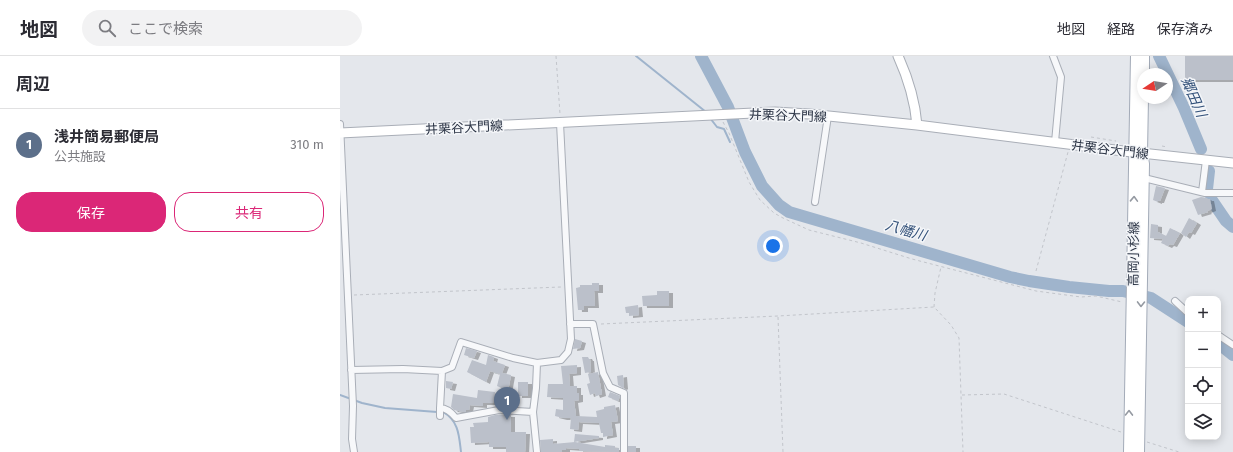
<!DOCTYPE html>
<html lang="ja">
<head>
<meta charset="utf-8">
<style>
  :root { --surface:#fff; --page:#f2f2f3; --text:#2b2b33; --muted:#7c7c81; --line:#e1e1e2; --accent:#db2777 }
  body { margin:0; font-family:"Fira Sans","Noto Sans JP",sans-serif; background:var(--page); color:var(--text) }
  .controls { position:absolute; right:12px; bottom:12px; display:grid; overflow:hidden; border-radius:8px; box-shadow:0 2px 10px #0003 }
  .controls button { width:36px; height:36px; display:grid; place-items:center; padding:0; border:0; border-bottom:1px solid var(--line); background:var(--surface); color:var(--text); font:20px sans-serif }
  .compass { position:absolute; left:797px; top:12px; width:36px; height:36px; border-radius:50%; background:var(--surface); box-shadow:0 2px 10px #0003; rotate:258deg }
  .you { position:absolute; left:433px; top:190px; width:14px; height:14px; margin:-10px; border:3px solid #fff; border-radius:50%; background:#1a73e8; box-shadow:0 0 0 6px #1a73e833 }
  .badge { display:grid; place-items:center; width:26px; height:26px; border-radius:50%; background:var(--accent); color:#fff; font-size:13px; font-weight:700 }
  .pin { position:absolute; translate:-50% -33px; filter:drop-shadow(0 1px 2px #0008) }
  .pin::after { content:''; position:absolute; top:21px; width:14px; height:12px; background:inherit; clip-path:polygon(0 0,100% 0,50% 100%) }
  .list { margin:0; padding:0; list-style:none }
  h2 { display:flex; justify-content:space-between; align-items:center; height:52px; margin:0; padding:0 16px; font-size:17px }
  h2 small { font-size:13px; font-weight:400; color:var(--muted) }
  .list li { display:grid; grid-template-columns:26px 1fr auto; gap:12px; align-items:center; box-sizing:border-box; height:72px; padding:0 16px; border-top:1px solid var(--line) }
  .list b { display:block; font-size:15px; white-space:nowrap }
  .list p { margin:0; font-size:13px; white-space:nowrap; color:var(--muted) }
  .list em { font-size:13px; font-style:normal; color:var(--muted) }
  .actions { display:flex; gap:8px; padding:12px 16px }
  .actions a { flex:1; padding:9px 0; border:1px solid var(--accent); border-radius:16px; text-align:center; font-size:14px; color:var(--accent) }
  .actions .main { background:var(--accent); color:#fff }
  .icon { flex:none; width:22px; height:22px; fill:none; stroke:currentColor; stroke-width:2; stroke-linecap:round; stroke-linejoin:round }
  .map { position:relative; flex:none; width:893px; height:396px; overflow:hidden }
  header { display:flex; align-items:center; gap:24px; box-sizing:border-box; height:56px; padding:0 20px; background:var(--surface); border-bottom:1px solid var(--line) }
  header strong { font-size:19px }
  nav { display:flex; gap:22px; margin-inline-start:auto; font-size:14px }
  .search { width:280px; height:36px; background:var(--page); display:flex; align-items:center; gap:10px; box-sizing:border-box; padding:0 14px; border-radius:22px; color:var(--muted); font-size:15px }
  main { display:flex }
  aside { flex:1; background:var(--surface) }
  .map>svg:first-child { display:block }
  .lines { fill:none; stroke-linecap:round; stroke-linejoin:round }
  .stream { stroke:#9fb4cc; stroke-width:2 }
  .river { stroke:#9fb4cc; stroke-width:12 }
  .building { fill:#bbc0ca; filter:url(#shadow) }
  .minor-casing { stroke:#a9aeb7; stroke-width:8 }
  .secondary-casing { stroke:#a9aeb7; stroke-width:11 }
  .primary-casing { stroke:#a3abb8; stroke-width:12 }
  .path { stroke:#c2c5cb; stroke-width:1; stroke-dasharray:3 3; stroke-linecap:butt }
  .minor { stroke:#f7f8fa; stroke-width:6 }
  .secondary { stroke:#fff; stroke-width:9 }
  .primary { stroke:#fff; stroke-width:10 }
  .oneway { stroke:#959aa2 }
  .labels { text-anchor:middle; stroke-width:3; stroke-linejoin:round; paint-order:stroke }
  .street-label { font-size:13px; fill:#2b3445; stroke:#f4f6f9 }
  .water-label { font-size:14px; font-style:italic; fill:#34527a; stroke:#f4f6f9 }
</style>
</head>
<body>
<header>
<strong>地図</strong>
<div class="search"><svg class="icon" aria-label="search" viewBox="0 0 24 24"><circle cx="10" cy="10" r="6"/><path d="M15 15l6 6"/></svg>ここで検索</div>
<nav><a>地図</a><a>経路</a><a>保存済み</a></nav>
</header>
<main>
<aside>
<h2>周辺<small></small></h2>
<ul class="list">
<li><span class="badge" style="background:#5c6f8a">1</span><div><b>浅井簡易郵便局</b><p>公共施設</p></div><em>310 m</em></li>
</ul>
<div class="actions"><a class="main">保存</a><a>共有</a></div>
</aside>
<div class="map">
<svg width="893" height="396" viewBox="0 0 893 396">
  <defs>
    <filter id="shadow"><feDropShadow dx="4" dy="2" stdDeviation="0" flood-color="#0004"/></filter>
  </defs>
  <rect width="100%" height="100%" fill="#e4e7ec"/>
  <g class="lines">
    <!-- stream -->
    <path class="stream" d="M296,0l70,56
      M370,62l7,9 7,2 6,13
      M0,339l22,8 23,5 52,4
      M103,356c16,9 16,24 18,40"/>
    <!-- river -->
    <path class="river" d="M361,0l27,51 17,45 17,34 17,19 10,7 221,65 19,4 40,6 40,4h14l28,7 37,24
      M819,0l25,52 17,41
      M867,133l2,-18
      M871,143l15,22 7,6
      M878,287l15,12"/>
  </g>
  <!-- building -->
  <path class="building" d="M845,0h48v24h-48z
    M816,130l9,2 -5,13h-2v1l-5,-2z
    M861,141l6,1 1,1h2l2,10 -5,2 1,1 -10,3 -6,-15z
    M849,162l8,5 -6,10 -2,-1 -3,5 -5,-4z
    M811,168l7,1v7l8,4 4,-8 10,5 -7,12 -3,-1 -2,2 -7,-3 2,-4 -13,-1z
    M252,227h7v8h-5l1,15h-11v4h-6l-2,-22 4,-1v-2h12z
    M317,235h12v15h-26l-1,-10 15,-1z
    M298,249l1,10 -10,1v-3h-3l-1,-6z
    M235,283l7,2 -2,7 -7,1z
    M126,292l11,3 -3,7 -10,-3z
    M148,299l6,2 -1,4 12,4 -3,8 9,2 -3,16 -11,-5 3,-12 -10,-3 -4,11 -19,-10 5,-12 14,5z
    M242,301h6l1,2h1l1,13 -6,1z
    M237,309v8l-8,1 1,12h7v7h2v7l-5,1 2,15 21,1 -1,-6 8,-2v-2l11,-2 3,16 -7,1 2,13 -10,2v-4h-2l-2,-10 -20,-1 -1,8 -8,-1 1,-11h-8l-8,-2 1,-7 7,1v-12l-16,-1 1,-13h15l-2,-18z
    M258,316l4,22 -6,2 -1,-3 -5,2 -3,-11 3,-1 -2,-9z
    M283,319l1,12 -1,1 -5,-3 -1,-9z
    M106,325l7,1 -2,7 -5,-1z
    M178,326h10v14h-10z
    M138,334l17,2 -2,11h-10v3l-13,-1 -1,5h-3v2h-2l-10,-2 -3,-3 2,-13 24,4z
    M270,336l10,4 -2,5 -10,-4z
    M155,359h16v17h15l-1,20h-19v-5h-17v-5l-18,1 -1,-16h4l-1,-4 15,-1v-5z
    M235,378l24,2v2l-25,4z
    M213,383v5l22,-2 30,5v-2l10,1v2h4v4l-40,-1v-2l-13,-1v2h-4v2h-21l-1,-12z
    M288,390h8v6h-8z"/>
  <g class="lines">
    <defs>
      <path id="minor" d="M713,0l8,21 -6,65
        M0,68l13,282 -1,33 2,13
        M804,122l61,15h28
        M862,136l4,-32
        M475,146l13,-86
        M835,245l13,12
        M230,268h23l10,49 7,14 14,6v59
        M878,279l15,10
        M11,314l52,-1 39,2 10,-4 9,-25 52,16 24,5 24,-3 7,-8 3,-13 -11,-216
        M100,352l2,-37
        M100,360v-8c7,0 12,5 16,10l43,-8 34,2
        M197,396l-4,-40 3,-24 1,-25"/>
      <path id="secondary" d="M558,0c10,22 17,45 19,69
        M0,77l435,-21 34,2 108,11 206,26 110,12"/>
      <path id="primary" d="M804,18v-18
        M789,396l7,-396
        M799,396l5,-288 -2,-11 1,-55"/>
    </defs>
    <!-- minor casing -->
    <use href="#minor" class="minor-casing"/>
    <!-- secondary casing -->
    <use href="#secondary" class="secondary-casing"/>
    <!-- primary casing -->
    <use href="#primary" class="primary-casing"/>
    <!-- path -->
    <path class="path" d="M216,0l4,58
      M383,66l6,11 20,49 11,18 14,13 9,5 26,12 52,13 51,16 124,32 45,6 15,-1 26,6
      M751,81l25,4
      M822,90l5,1
      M696,215l32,-119
      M14,239l207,-8
      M594,251l1,-14 6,-26
      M438,261l5,135
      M261,268l177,-8 156,-9 17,18 8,13 4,114
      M622,339l42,-1 117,38
      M807,386l32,10"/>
    <!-- minor -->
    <use href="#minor" class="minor"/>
    <!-- secondary -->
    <use href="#secondary" class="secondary"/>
    <!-- primary -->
    <use href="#primary" class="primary"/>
  </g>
  <!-- one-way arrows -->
  <defs><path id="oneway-chevron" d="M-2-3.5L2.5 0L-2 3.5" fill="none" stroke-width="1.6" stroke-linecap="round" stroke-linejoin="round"/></defs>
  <g class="oneway">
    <use href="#oneway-chevron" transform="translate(794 143) rotate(-88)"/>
    <use href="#oneway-chevron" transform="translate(801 248) rotate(91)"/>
    <use href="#oneway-chevron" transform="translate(789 357) rotate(-89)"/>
  </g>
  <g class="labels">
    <!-- street labels -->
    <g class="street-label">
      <text transform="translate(448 59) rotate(2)" y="5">井栗谷大門線</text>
      <text transform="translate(124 71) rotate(-3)" y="5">井栗谷大門線</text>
      <text transform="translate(770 93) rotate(7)" y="5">井栗谷大門線</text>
      <text transform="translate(793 198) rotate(-89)" y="5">高岡小杉線</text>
    </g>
    <!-- water labels -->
    <g class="water-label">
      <text transform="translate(854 41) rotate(66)" y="5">郷田川</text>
      <text transform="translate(566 174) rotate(16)" y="5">八幡川</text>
    </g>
  </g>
</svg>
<div class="controls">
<button>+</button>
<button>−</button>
<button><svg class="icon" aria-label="locate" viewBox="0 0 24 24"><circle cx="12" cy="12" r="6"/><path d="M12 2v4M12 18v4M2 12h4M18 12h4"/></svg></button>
<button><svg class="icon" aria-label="layers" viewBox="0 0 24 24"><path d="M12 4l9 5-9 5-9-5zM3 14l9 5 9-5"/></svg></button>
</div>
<svg class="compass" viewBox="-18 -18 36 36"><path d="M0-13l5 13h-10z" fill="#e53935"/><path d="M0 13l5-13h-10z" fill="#7c7c81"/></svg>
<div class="you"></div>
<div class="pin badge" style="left:167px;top:364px;background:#5c6f8a">1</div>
</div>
</main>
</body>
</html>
